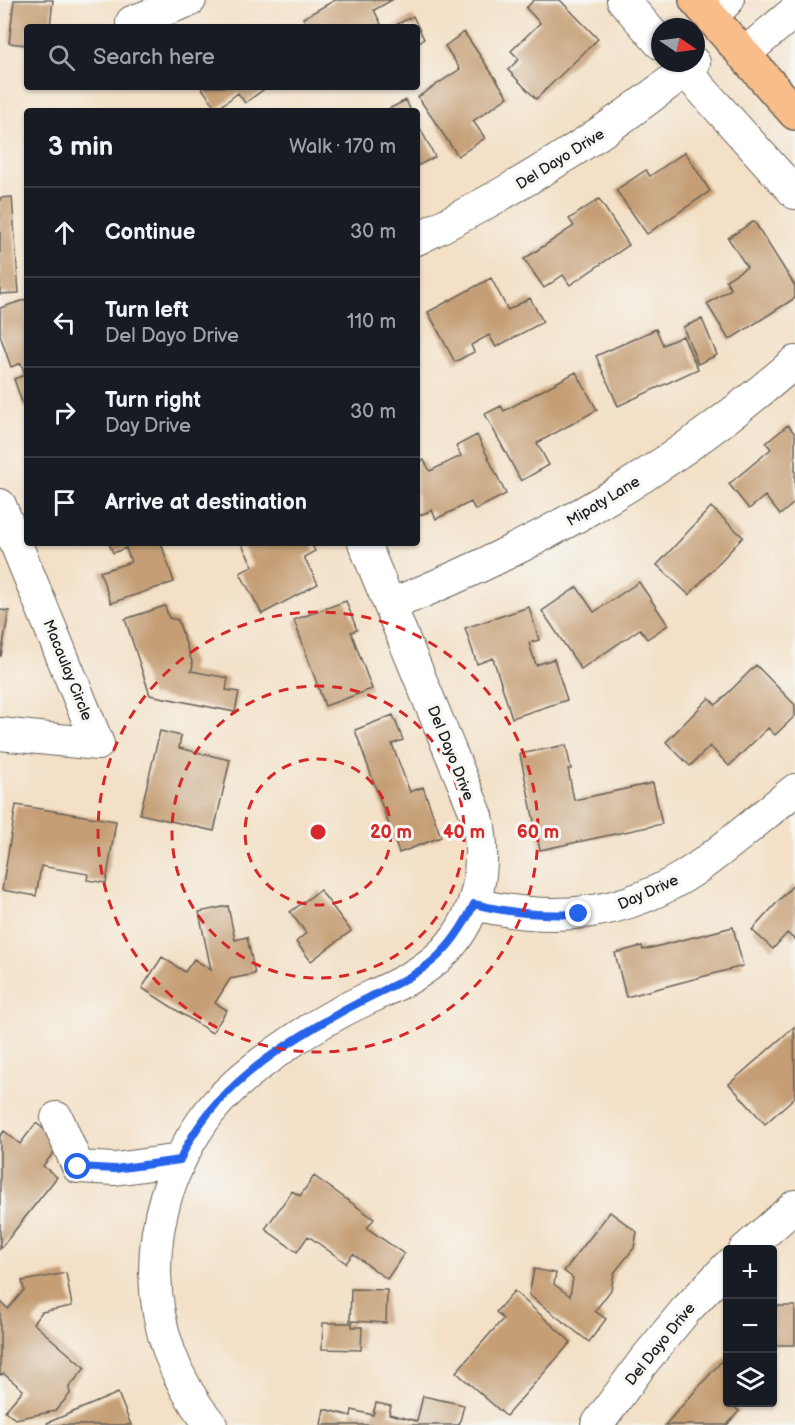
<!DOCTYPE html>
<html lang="en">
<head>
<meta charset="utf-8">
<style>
  :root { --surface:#171b24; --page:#20242c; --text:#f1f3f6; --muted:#9ea1a6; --line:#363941 }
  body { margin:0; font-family:"Balsamiq Sans",sans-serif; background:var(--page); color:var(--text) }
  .controls { position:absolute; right:18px; bottom:18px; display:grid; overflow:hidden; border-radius:6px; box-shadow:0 2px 4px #0004 }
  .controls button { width:54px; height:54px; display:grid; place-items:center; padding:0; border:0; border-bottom:2px solid var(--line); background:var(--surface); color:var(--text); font:30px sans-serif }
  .compass { position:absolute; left:651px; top:18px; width:54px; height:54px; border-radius:50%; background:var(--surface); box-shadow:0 2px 4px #0004; rotate:103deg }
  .stop { position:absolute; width:18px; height:18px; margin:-14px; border:4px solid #2563eb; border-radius:50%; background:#fff }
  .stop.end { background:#2563eb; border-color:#fff; box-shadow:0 2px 6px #0008 }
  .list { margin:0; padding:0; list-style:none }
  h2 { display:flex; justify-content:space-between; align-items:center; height:78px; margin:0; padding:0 24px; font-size:26px }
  h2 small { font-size:20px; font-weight:400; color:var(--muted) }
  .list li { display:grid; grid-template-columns:39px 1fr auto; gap:18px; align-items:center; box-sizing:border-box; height:90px; padding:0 24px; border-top:2px solid var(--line) }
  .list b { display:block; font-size:22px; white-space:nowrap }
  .list p { margin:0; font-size:20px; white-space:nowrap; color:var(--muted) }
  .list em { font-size:20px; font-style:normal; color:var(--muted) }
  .icon { flex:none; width:33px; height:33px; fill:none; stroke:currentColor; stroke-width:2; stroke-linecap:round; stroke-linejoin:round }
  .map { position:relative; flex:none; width:795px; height:1425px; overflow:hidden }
  .search { position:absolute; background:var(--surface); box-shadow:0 2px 4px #0004; left:24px; top:24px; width:396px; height:66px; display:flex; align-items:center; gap:15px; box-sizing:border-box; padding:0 21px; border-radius:6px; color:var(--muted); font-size:22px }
  .panel { position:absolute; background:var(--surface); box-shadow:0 2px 4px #0004; left:24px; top:108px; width:396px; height:438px; border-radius:6px }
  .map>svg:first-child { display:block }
  .building { fill:#c59e75 }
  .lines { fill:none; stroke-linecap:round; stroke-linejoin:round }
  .minor-casing { stroke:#676158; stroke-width:34 }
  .major-casing { stroke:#676158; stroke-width:36 }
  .minor { stroke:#fff; stroke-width:32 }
  .major { stroke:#f8bd89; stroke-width:33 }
  .route { stroke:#2563eb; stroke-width:8 }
  .ring { fill:none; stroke:#d62828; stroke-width:3; stroke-dasharray:10 8 }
  .labels { text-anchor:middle; stroke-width:6; stroke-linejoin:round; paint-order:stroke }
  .street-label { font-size:15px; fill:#1c1c1c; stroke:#f6f6f2 }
  .centre { fill:#d62828; stroke:#f6f6f2; stroke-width:3 }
  .ring-label { font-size:18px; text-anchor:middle; font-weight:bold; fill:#d62828; stroke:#f6f6f2; stroke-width:6; stroke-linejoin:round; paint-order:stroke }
</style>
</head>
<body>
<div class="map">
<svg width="795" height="1425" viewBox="0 0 795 1425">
  <rect width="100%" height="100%" fill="#f6f6f2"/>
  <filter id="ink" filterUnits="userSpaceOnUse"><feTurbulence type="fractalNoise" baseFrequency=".0167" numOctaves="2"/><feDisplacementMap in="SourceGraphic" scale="12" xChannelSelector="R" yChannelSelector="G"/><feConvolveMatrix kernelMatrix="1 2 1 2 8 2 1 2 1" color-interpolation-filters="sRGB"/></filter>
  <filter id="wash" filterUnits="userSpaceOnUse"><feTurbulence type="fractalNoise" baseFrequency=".008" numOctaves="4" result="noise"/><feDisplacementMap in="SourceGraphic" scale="24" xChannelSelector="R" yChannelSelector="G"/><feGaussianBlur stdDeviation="1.35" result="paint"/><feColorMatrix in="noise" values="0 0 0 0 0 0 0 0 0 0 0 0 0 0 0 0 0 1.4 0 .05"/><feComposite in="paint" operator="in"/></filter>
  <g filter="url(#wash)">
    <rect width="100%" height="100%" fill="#f3e0c6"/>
    <g id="blocks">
      <!-- building -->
      <path class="building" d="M14,0h39l-3,27h-23v18l-18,-2z
        M335,0h57l-18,10 7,14 -6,3h-67l-5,-9z
        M534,0h26l38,39 -62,60 -28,-29 11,-11 -8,-8 29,-28 -14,-15z
        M413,16l11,23 -7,4v-16h-25z
        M464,32l44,65 -35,24 12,17 -27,18 -40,-59 42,-28 -15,-23z
        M201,87h66l-22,16 -7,-10 -21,16z
        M406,100l5,11h-26z
        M417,122l18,35 -18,9z
        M685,152l25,39 -63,43 -31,-44 30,-20 4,6z
        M12,197l7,96 -19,1v-96z
        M599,199l30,46 -59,40 -7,-10 -19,13 -20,-29 50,-33 -5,-7z
        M754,221l41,65v12l-66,42 -22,-36 24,-15 -5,-9 21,-13 -19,-29z
        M491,278l17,32 22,-12 13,24 -47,25 -7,-12 -18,10 3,7 -19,10 -27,-50z
        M27,299v108l-3,1 -10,-29 11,-4 -4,-12 -10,4 -11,-32v-27z
        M702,319l15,36 -19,9 -15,-37z
        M656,329l7,16 20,-9 15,33 -80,37 -22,-50z
        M576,372l21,38 -60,33 12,22 -28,16 -36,-67 16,-8 3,5z
        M788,425l7,9v68l-15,13 -15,-19 -16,13 -20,-25 42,-35 -5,-6z
        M477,435l29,59 -31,16 -4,-8 -35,17 -4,-9 -14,6 -1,-53 7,-3 6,11 31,-15 -5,-10z
        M711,507l32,30 -54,58 -32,-30z
        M109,543h52l13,39 -63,21 -11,-31 31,-10 -5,-14 -13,5z
        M241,543h70l4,8 -11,6 14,27 -56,30 -22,-41 13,-7z
        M639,582l29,43 -21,14 -7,-10 -59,40 -39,-58 35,-24 17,25z
        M346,601l11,29 -6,2 21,57 -47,17 -31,-86z
        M165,606l4,12 9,2 15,45 -2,6 37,7 -2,12 13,2 -4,20 -85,-17 -25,-76z
        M529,607l10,33 -10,3 7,22 18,-6 13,41 -55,18 -19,-60 -16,6 -12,-36z
        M0,610l9,1 -8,45h-1z
        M756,665l39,40v11l-20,19 -7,-7 -39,38 -19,-20 -20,20 -24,-24 43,-44 7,7z
        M393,715l10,25 -11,4 18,48 13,-5 18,50 -42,16 -44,-123z
        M160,731l21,5 -2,12 51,12 -16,71 -74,-17z
        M566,745l5,24h-3l6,31 79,-17 9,41 -122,26 -20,-96z
        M16,805l100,16 -10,62 -19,-3 1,-6 -47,-8 -5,30 -34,-6z
        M795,883v57l-8,-7 -14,16 -21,-19z
        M320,890l31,41 -40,30 -15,-19 10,-9 -16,-21z
        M228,906l7,34 12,-3 8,37 -25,5 -15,24 12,7 -15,23 -70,-45 20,-31 23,15 9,-13 17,11 -12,-58z
        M733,927l10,39 -117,31 -11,-44 27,-7 1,4z
        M794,1027l1,70 -30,27 -36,-40z
        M36,1123l25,20 -18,23 14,11 -57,72v-113l4,-5 16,13z
        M314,1176l60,43 -7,9 37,26 -17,25 -34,-25 -7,9 -38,-27 -11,16 -32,-23 27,-38 8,5z
        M610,1212l27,20 -3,16 -20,25 -3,17 -16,21 11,8 -17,23 -60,-47 5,-26 22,4 -2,11 16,12 3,-18 -9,-7z
        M66,1273l6,33 -30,6 -9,11 52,45 -16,19 1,7 -15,17 -40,8 -10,-8 18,-21 -19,-16 -4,1v-74l8,8 16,-19 -2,-9z
        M351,1289l36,1 -1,33 -34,-2v6h10l-1,23 -39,-1 1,-26h27z
        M514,1291l57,51 -65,74 -50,-44 47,-53 -7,-7z
        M772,1306h23v39h-23z
        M726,1356l2,2v44h10l-4,5 5,4 -12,14h-62z
        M118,1393l13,32h-83l-1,-2z
        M423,1396l41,9 -5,20h-138l3,-16 27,7 1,-6 21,5 3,-12 15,3 -2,8 28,7z"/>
    </g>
  </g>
  <g filter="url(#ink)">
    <use href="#blocks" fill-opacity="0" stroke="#676158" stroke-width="1.5"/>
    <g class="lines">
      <defs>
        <path id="minor" d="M623,0l37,43
          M711,17l17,-17
          M132,22l58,-22
          M743,55l52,-44
          M678,63l117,130
          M417,239c99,-49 191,-106 277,-176
          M0,505l98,239 -98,-10
          M390,605c153,-61 280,-135 405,-243
          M474,904c80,19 150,13 220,-34 35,-24 68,-54 101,-80
          M57,1118l21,49 37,2 65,-9
          M745,1250l50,-44
          M211,1425c-73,-88 -73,-211 -9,-303 20,-29 48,-51 76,-71 21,-15 43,-29 66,-41 34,-18 73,-30 101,-59 35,-37 42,-87 32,-135l-113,-273
          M597,1425l46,-63 42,-51 43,-45"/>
        <path id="major" d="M696,0l99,113"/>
      </defs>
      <!-- minor casing -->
      <use href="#minor" class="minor-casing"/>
      <!-- major casing -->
      <use href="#major" class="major-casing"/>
      <!-- minor -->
      <use href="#minor" class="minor"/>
      <!-- major -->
      <use href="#major" class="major"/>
    </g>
  </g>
  <g class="lines" filter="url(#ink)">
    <!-- route -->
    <path class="route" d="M78,1167l37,2 65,-9c29,-69 100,-114 163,-149 61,-34 98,-37 131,-107 37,9 67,12 105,10"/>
  </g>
  <!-- distance rings -->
  <g class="ring">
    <circle cx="318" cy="832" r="73"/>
    <circle cx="318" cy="832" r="146"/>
    <circle cx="318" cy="832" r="220"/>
  </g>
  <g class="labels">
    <!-- street labels -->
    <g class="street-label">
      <text transform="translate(560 159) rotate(-32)" y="5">Del Dayo Drive</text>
      <text transform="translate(603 501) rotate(-31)" y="5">Mipaty Lane</text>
      <text transform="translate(68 670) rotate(68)" y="5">Macaulay Circle</text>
      <text transform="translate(451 753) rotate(68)" y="5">Del Dayo Drive</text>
      <text transform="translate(648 892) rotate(-24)" y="5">Day Drive</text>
      <text transform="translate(660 1344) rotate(-51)" y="5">Del Dayo Drive</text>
    </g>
  </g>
  <circle cx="318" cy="832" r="9" class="centre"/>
  <g class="ring-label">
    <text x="391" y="838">20 m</text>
    <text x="464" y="838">40 m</text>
    <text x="538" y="838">60 m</text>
  </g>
</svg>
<div class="controls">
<button>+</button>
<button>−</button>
<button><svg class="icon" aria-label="layers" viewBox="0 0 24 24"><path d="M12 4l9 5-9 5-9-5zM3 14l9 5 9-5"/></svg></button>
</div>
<svg class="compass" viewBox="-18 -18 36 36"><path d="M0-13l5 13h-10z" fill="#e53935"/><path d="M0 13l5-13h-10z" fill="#9ea1a6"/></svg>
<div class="stop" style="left:78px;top:1167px"></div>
<div class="stop end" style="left:579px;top:914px"></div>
<div class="search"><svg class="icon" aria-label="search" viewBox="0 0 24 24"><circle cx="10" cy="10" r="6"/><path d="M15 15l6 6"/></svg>Search here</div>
<section class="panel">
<h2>3 min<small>Walk · 170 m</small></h2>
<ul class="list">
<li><svg class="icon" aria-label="ahead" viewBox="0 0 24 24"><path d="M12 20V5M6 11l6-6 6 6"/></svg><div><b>Continue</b></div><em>30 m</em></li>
<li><svg class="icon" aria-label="left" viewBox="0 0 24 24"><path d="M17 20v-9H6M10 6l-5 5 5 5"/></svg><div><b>Turn left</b><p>Del Dayo Drive</p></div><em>110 m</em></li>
<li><svg class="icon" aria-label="right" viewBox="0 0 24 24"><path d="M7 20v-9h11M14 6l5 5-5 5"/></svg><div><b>Turn right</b><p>Day Drive</p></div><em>30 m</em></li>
<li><svg class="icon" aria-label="arrive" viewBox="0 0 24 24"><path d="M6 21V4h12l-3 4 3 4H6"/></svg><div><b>Arrive at destination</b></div></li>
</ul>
</section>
</div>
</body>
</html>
